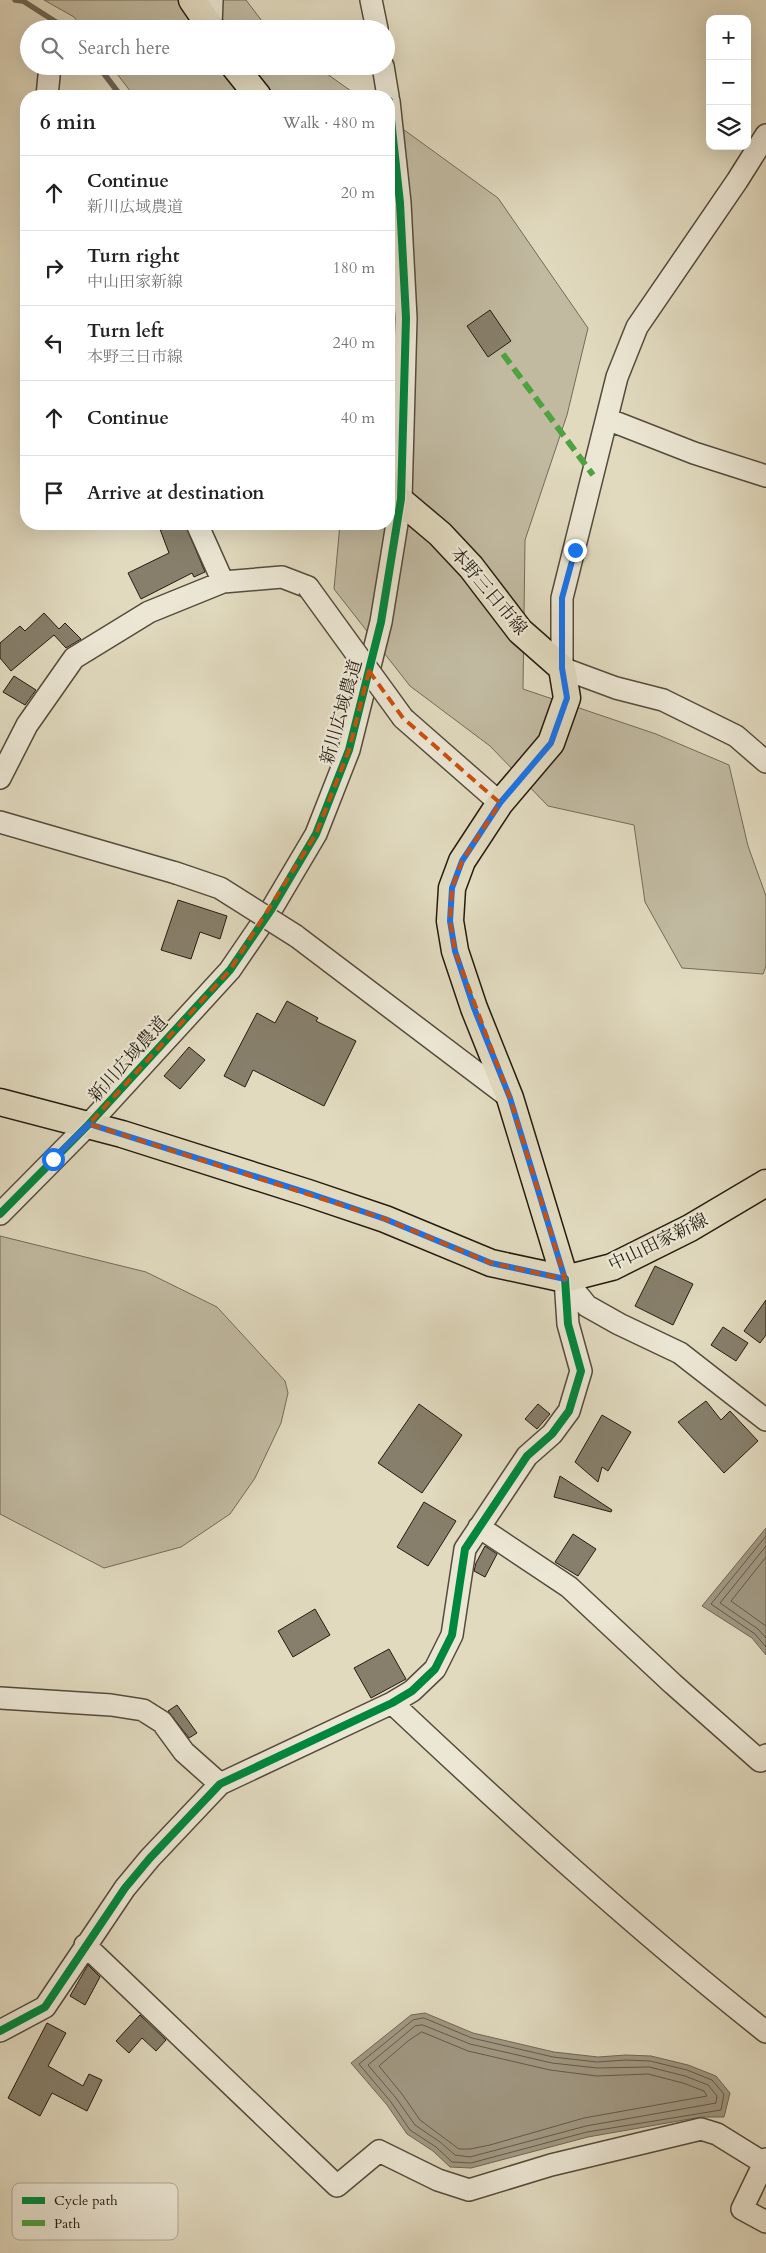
<!DOCTYPE html>
<html lang="en">
<head>
<meta charset="utf-8">
<style>
  :root { --surface:#fff; --page:#f2f2f2; --text:#222; --muted:#767676; --line:#e0e0e0 }
  body { margin:0; font-family:Cardo,"Noto Serif JP",serif; background:var(--page); color:var(--text) }
  .controls { position:absolute; right:15px; top:15px; display:grid; overflow:hidden; border-radius:10px; box-shadow:0 5px 20px #0002 }
  .controls button { width:45px; height:45px; display:grid; place-items:center; padding:0; border:0; border-bottom:1px solid var(--line); background:var(--surface); color:var(--text); font:25px sans-serif }
  .stop { position:absolute; width:15px; height:15px; margin:-11px; border:4px solid #1a73e8; border-radius:50%; background:#fff }
  .stop.end { background:#1a73e8; border-color:#fff; box-shadow:0 1px 5px #0008 }
  .list { margin:0; padding:0; list-style:none }
  h2 { display:flex; justify-content:space-between; align-items:center; height:65px; margin:0; padding:0 20px; font-size:21px }
  h2 small { font-size:16px; font-weight:400; color:var(--muted) }
  .list li { display:grid; grid-template-columns:32px 1fr auto; gap:15px; align-items:center; box-sizing:border-box; height:75px; padding:0 20px; border-top:1px solid var(--line) }
  .list b { display:block; font-size:19px; white-space:nowrap }
  .list p { margin:0; font-size:16px; white-space:nowrap; color:var(--muted) }
  .list em { font-size:16px; font-style:normal; color:var(--muted) }
  .icon { flex:none; width:28px; height:28px; fill:none; stroke:currentColor; stroke-width:2; stroke-linecap:round; stroke-linejoin:round }
  .map { position:relative; flex:none; width:766px; height:2253px; overflow:hidden }
  .search { position:absolute; background:var(--surface); box-shadow:0 5px 20px #0002; left:20px; top:20px; width:375px; height:55px; display:flex; align-items:center; gap:12px; box-sizing:border-box; padding:0 18px; border-radius:28px; color:var(--muted); font-size:19px }
  .panel { position:absolute; background:var(--surface); box-shadow:0 5px 20px #0002; left:20px; top:90px; width:375px; height:440px; border-radius:20px }
  .map>svg:first-child { display:block }
  .green { fill:#c1baa1; stroke:#736b59 }
  .water { fill:#a19984; stroke:#6f6756 }
  .lines { fill:none; stroke-linecap:round; stroke-linejoin:round }
  .shore { stroke:#635a4a; stroke-width:1 }
  .stream { stroke:#6f6756; stroke-width:5.5 }
  .building { fill:#877f6b; stroke:#251c11 }
  .minor-casing { stroke:#544c3c; stroke-width:24 }
  .major-casing { stroke:#251c11; stroke-width:29 }
  .minor { stroke:#ece7d5; stroke-width:21 }
  .major { stroke:#e1dabf; stroke-width:26 }
  .minor-bridge-casing { stroke:#544c3c; stroke-width:24; stroke-linecap:butt }
  .minor-bridge { stroke:#ece7d5; stroke-width:21 }
  .quiet { stroke:#50a13f; stroke-width:6; stroke-dasharray:12 6; stroke-linecap:butt }
  .cycleway-casing { stroke:#ece7d5; stroke-width:11 }
  .cycleway { stroke:#00873e; stroke-width:8 }
  .route { stroke:#1a73e8; stroke-width:6 }
  .marked { fill:none; stroke:#cb500d; stroke-width:4; stroke-dasharray:10 6; stroke-linejoin:round }
  .labels { text-anchor:middle; stroke-width:4.5; stroke-linejoin:round; paint-order:stroke }
  .street-label { font-size:18px; fill:#251c11; stroke:#ece7d5 }
  .key { fill:#ece7d5; stroke:#b0aa9a; stroke-width:1 }
  .key-label { font-size:14px; fill:#251c11 }
</style>
</head>
<body>
<div class="map">
<svg width="766" height="2253" viewBox="0 0 766 2253">
  <rect width="100%" height="100%" fill="#e1dabf"/>
  <filter id="stains"><feTurbulence type="fractalNoise" baseFrequency=".004" numOctaves="4"/><feColorMatrix values="0 0 0 0 .2 0 0 0 0 .09 0 0 0 0 .02 0 0 0 .5 -.17"/></filter>
  <radialGradient id="worn" r=".72"><stop offset=".6" stop-color="#630" stop-opacity="0"/><stop offset="1" stop-color="#630" stop-opacity=".3"/></radialGradient>
  <!-- green -->
  <path class="green" d="M44,0h202l22,29h-185l-9,-12z
    M111,66h205l42,30h-224z
    M389,119l109,79 90,130 -21,87 -42,125 -2,149 133,45 73,31 19,81 18,50v70l-3,8 -81,-6 -37,-66 -11,-77 -86,-19 -58,-60 -80,-60 -76,-97 6,-65h49z
    M0,1236l146,36 71,35 68,74 3,12 -7,30 -26,55 -25,36 -49,33 -77,21 -104,-54z"/>
  <!-- water -->
  <path class="water" d="M766,1528v127l-14,-17 -50,-32z
    M425,2013l48,20 81,19 44,5 28,-2 25,1 37,9 28,11 14,17 -6,24h-23l-113,20 -117,31 -21,-1 -17,-16 -26,-17 -20,-29 -36,-42 60,-48z"/>
  <g class="lines">
    <!-- shore -->
    <path class="shore" d="M766,1536l-55,68 44,30 11,13
      M766,1546l-46,57 38,26 8,9
      M766,1557l-35,44 35,25
      M424,2018l48,20 81,19 44,5 29,-2 24,1 37,9 25,10 12,14 -3,16 -134,22 -116,31 -19,-1 -16,-15 -26,-17 -19,-28 -32,-38 54,-44z
      M423,2025l47,19 82,19 45,5 52,-1 36,9 23,9 9,11 -1,7 -130,23 -116,31 -15,-2 -15,-13 -25,-17 -19,-27 -28,-33 47,-39z
      M422,2032l46,19 82,19 47,6 51,-2 35,9 21,8 3,5 -123,22 -94,27 -20,4h-11l-39,-29 -18,-26 -23,-28 29,-25z"/>
    <!-- stream -->
    <path class="stream" d="M15,0l8,1 44,28
      M98,66l23,30"/>
  </g>
  <!-- building -->
  <path class="building" d="M490,310l21,31 -23,16 -21,-31z
    M158,524h27l20,48 -11,5 -2,-4 -51,26 -13,-26 41,-20z
    M44,613l15,16 6,-6 16,16 -15,9 -12,-13 -43,36 -11,-13v-15l20,-17 5,5z
    M14,676l22,14 -11,15 -22,-13z
    M178,900l49,16 -7,23 -20,-7 -9,27 -30,-9z
    M287,1001l31,17 -2,3 40,20 -32,65 -71,-36 -8,17 -21,-11 33,-63 18,10z
    M189,1047l16,13 -25,29 -16,-13z
    M655,1266l38,18 -20,41 -38,-19z
    M766,1300v35l-6,8 -16,-12z
    M723,1327l25,16 -12,18 -25,-16z
    M706,1401l15,19 9,-9 28,30 -34,32 -46,-51z
    M419,1404l43,31 -40,58 -44,-30z
    M538,1404l12,10 -13,15 -12,-10z
    M602,1415l29,17 -23,39 -6,-4 -4,15 -23,-20z
    M560,1476l52,34 -1,2 -57,-15z
    M424,1502l32,19 -28,45 -31,-19z
    M573,1534l23,15 -18,27 -23,-14z
    M485,1546l12,8 -12,23 -11,-6 2,-8z
    M315,1609l15,26 -37,22 -15,-26z
    M389,1649l17,30 -35,19 -17,-30z
    M177,1705l20,28 -8,5 -21,-27z
    M88,1965l12,12 -15,28 -15,-9z
    M140,2015l26,25 -10,11 -14,-13 -13,15 -13,-12z
    M47,2023l19,10 -18,33 35,20 6,-12 13,6 -15,31 -35,-18 -12,23 -32,-18z"/>
  <g class="lines">
    <defs>
      <path id="minor" d="M371,0l6,29
        M211,26l1,-26
        M383,66l5,30
        M47,96l3,-30
        M766,135l-29,46 -100,146 -20,50 -55,221v70l54,20 47,12 73,36 30,26
        M607,419l87,34 72,23
        M197,524l26,58
        M403,718l97,85
        M0,778l27,-53 47,-67 75,-46 74,-30 59,-5 26,10
        M0,822l176,51
        M296,936l214,162
        M0,1214l89,-90 141,-154 41,-60 45,-76 33,-84 32,-128 20,-123 5,-181 -6,-115 -11,-102
        M565,1279l22,27 32,18 61,29 86,67
        M479,1527l90,60 104,97 87,77 6,-6
        M0,1698l111,7 32,5 19,12 22,30 36,32
        M392,1703c121,114 244,226 374,329
        M85,1945l252,241 42,-35 59,29 31,10 82,-25 150,-36 16,5 47,29
        M0,2031l45,-24 80,-119 25,-30 70,-74 172,-81 20,-12 23,-22 17,-34 13,-86 62,-93 25,-22 17,-23 12,-40 -13,-47 -3,-45
        M766,2159l-24,50 24,13"/>
      <path id="major" d="M192,0l20,29
        M234,66l24,30
        M389,491l51,43 31,33 49,64 42,37 5,30 -16,45 -51,60 -38,58 -10,27 -2,33 5,30 19,57 36,90 55,181
        M0,1102l122,32 186,59 77,26 106,44 74,16 47,-12 78,-39 76,-45"/>
    </defs>
    <!-- minor casing -->
    <use href="#minor" class="minor-casing"/>
    <!-- major casing -->
    <use href="#major" class="major-casing"/>
    <!-- minor -->
    <use href="#minor" class="minor"/>
    <!-- major -->
    <use href="#major" class="major"/>
    <defs>
      <path id="minor-bridge" d="M308,587l95,131
        M176,873l44,15 76,48"/>
    </defs>
    <!-- minor-bridge casing -->
    <use href="#minor-bridge" class="minor-bridge-casing"/>
    <!-- minor-bridge -->
    <use href="#minor-bridge" class="minor-bridge"/>
    <!-- quiet -->
    <path class="quiet" d="M503,354l90,121"/>
    <defs>
      <path id="cycleway" d="M0,1214l89,-90 141,-154 41,-60 45,-76 33,-84 32,-128 20,-123 5,-181 -6,-115 -11,-102
        M0,2031l45,-24 80,-119 25,-30 70,-74 172,-81 20,-12 23,-22 17,-34 13,-86 62,-93 25,-22 17,-23 12,-40 -13,-47 -3,-45"/>
    </defs>
    <!-- cycleway casing -->
    <use href="#cycleway" class="cycleway-casing"/>
    <!-- cycleway -->
    <use href="#cycleway" class="cycleway"/>
  </g>
  <g class="lines">
    <!-- route -->
    <path class="route" d="M53,1159l36,-35 219,69 77,26 106,44 74,16 -55,-181 -36,-90 -19,-57 -5,-30 2,-33 10,-27 38,-58 51,-60 16,-45 -5,-30v-70l13,-48"/>
  </g>
  <!-- marked area -->
  <path class="marked" d="M369,671l34,47 97,85 -38,58 -10,27 -2,33 5,30 55,147 55,181 -74,-16 -106,-44 -296,-95 141,-154 86,-136 33,-84z"/>
  <g class="labels">
    <!-- street labels -->
    <g class="street-label">
      <text transform="translate(489 591) rotate(50)" y="6">本野三日市線</text>
      <text transform="translate(341 712) rotate(-74)" y="6">新川広域農道</text>
      <text transform="translate(128 1059) rotate(-48)" y="6">新川広域農道</text>
      <text transform="translate(658 1242) rotate(-26)" y="6">中山田家新線</text>
    </g>
  </g>
  <!-- legend -->
  <rect x="12" y="2183" width="166" height="57" rx="8" class="key"/>
  <rect x="22" y="2197" width="23" height="7" fill="#00873e"/>
  <rect x="22" y="2220" width="23" height="6" fill="#50a13f"/>
  <g class="key-label">
    <text x="54" y="2205">Cycle path</text>
    <text x="54" y="2228">Path</text>
  </g>
  <rect width="100%" height="100%" filter="url(#stains)"/>
  <rect width="100%" height="100%" fill="url(#worn)"/>
</svg>
<div class="controls">
<button>+</button>
<button>−</button>
<button><svg class="icon" aria-label="layers" viewBox="0 0 24 24"><path d="M12 4l9 5-9 5-9-5zM3 14l9 5 9-5"/></svg></button>
</div>
<div class="stop" style="left:53px;top:1159px"></div>
<div class="stop end" style="left:575px;top:550px"></div>
<div class="search"><svg class="icon" aria-label="search" viewBox="0 0 24 24"><circle cx="10" cy="10" r="6"/><path d="M15 15l6 6"/></svg>Search here</div>
<section class="panel">
<h2>6 min<small>Walk · 480 m</small></h2>
<ul class="list">
<li><svg class="icon" aria-label="ahead" viewBox="0 0 24 24"><path d="M12 20V5M6 11l6-6 6 6"/></svg><div><b>Continue</b><p>新川広域農道</p></div><em>20 m</em></li>
<li><svg class="icon" aria-label="right" viewBox="0 0 24 24"><path d="M7 20v-9h11M14 6l5 5-5 5"/></svg><div><b>Turn right</b><p>中山田家新線</p></div><em>180 m</em></li>
<li><svg class="icon" aria-label="left" viewBox="0 0 24 24"><path d="M17 20v-9H6M10 6l-5 5 5 5"/></svg><div><b>Turn left</b><p>本野三日市線</p></div><em>240 m</em></li>
<li><svg class="icon" aria-label="ahead" viewBox="0 0 24 24"><path d="M12 20V5M6 11l6-6 6 6"/></svg><div><b>Continue</b></div><em>40 m</em></li>
<li><svg class="icon" aria-label="arrive" viewBox="0 0 24 24"><path d="M6 21V4h12l-3 4 3 4H6"/></svg><div><b>Arrive at destination</b></div></li>
</ul>
</section>
</div>
</body>
</html>
